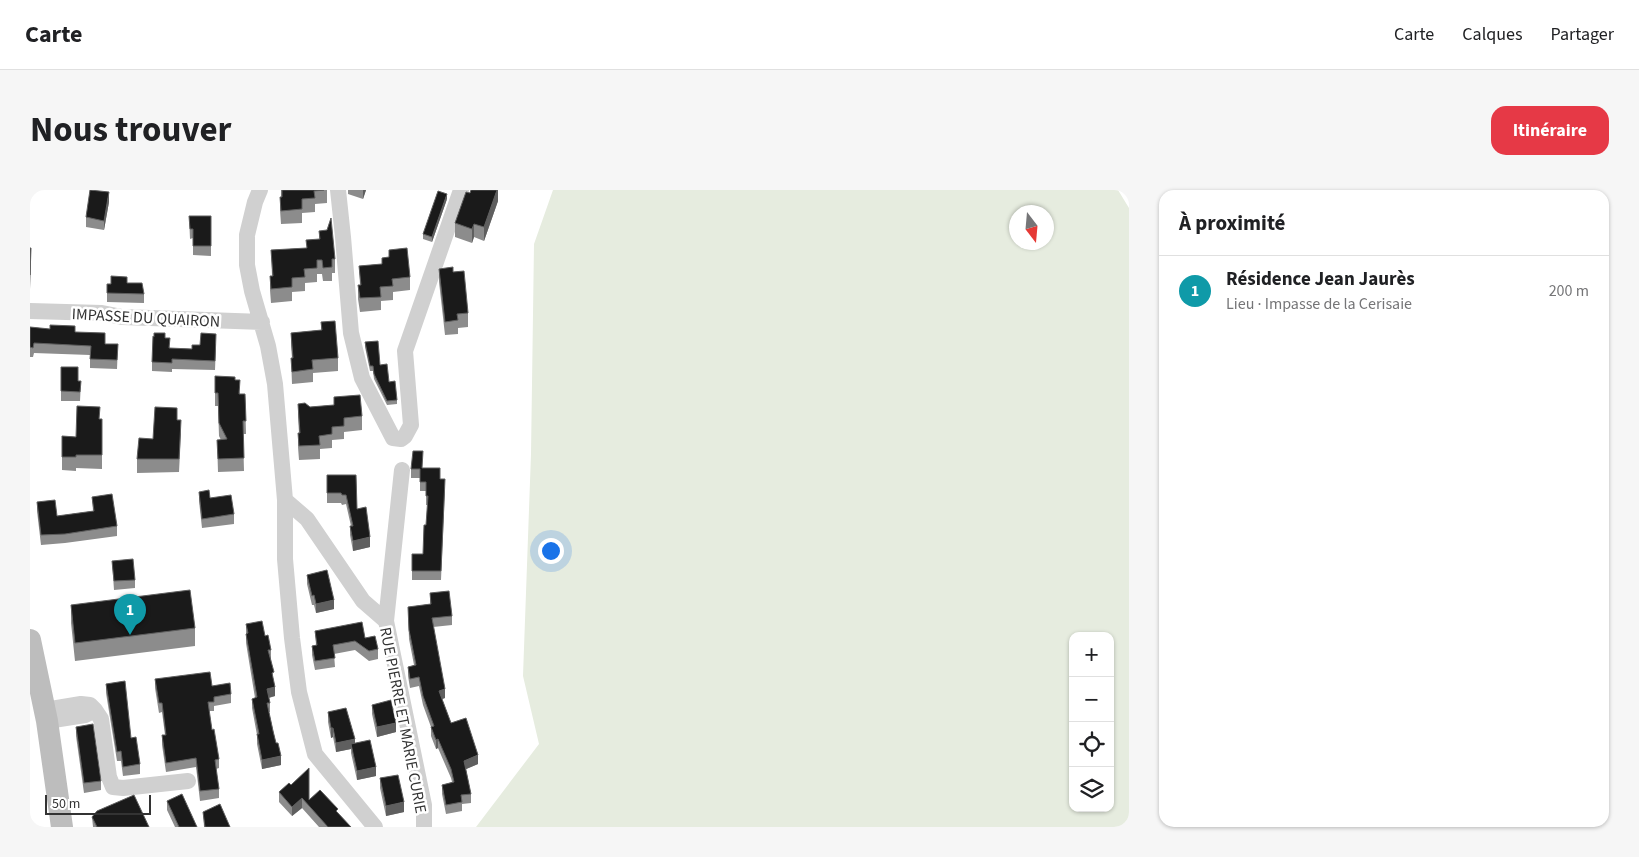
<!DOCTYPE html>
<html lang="fr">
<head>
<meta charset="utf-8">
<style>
  :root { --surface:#fff; --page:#f6f6f6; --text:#202124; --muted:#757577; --line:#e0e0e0; --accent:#e63946 }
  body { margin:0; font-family:"Source Sans 3",sans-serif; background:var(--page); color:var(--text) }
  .controls { position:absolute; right:15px; bottom:15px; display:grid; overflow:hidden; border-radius:10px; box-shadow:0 1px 4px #0004 }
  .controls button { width:45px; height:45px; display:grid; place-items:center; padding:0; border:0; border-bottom:1px solid var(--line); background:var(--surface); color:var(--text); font:25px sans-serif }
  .compass { position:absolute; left:979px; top:15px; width:45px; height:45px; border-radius:50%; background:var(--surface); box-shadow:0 1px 4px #0004; rotate:164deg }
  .scale { position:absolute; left:15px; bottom:12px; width:106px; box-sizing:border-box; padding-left:5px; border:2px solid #333; border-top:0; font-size:14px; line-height:18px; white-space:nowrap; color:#333; -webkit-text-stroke:4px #fff; paint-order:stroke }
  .you { position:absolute; left:520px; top:360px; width:18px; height:18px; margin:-12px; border:4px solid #fff; border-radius:50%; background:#1a73e8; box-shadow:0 0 0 8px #1a73e833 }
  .badge { display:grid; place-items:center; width:32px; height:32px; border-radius:50%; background:var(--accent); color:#fff; font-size:16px; font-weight:700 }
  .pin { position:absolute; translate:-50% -41px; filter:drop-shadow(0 1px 2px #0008) }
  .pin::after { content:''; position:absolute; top:26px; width:18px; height:15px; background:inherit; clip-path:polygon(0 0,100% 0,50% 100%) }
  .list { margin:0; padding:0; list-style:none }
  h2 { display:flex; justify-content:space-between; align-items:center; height:65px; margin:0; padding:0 20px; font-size:21px }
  h2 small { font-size:16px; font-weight:400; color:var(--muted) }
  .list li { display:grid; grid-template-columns:32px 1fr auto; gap:15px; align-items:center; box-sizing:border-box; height:70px; padding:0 20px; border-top:1px solid var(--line) }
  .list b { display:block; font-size:19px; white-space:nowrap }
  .list p { margin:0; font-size:16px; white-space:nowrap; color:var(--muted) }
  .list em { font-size:16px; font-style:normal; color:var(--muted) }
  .icon { flex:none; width:28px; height:28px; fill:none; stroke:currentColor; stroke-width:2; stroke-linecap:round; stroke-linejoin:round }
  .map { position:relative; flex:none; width:1099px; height:637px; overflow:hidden; border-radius:15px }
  header { display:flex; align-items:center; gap:30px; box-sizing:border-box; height:70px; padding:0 25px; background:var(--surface); border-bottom:1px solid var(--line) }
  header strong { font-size:24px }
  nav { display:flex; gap:28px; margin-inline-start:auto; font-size:18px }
  .intro { display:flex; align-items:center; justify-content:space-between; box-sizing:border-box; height:120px; padding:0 30px }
  h1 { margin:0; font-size:35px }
  .button { padding:12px 22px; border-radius:15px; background:var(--accent); color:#fff; font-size:18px; font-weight:700 }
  main { display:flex; gap:30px; padding:0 30px }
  aside { flex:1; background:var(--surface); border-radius:15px; box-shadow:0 1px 4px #0004 }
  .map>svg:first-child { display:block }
  .green { fill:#e6ecdf; fill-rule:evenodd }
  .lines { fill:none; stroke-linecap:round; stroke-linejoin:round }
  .minor { stroke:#d0d0d0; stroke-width:16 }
  .secondary { stroke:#bdbdbd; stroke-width:22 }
  .wall { fill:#8c8c8c }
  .shaded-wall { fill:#5f5f5f }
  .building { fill:#1a1a1a; stroke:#5f5f5f }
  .labels { text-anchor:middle; stroke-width:5; stroke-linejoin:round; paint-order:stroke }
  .street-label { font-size:16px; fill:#333; stroke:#fff }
</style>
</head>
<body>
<header>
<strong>Carte</strong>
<nav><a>Carte</a><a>Calques</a><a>Partager</a></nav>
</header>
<div class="intro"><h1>Nous trouver</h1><a class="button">Itinéraire</a></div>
<main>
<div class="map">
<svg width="1099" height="637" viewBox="0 0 1099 637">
  <rect width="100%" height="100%" fill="#fff"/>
  <!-- green -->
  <path class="green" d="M523,0h565l11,18v619h-653l63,-83 -16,-68 8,-222 3,-210zM986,22h30v30h-30zM1043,446h37v172h-37z"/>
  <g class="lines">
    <!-- minor -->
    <path class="minor" d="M230,0l-5,12 -8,33v30l5,26 16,55 7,38 10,116v59l7,79 7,54 16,62 60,73
      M308,0l5,47 8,96 11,45 31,60 8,1 4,-3 6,-11 -6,-74 56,-161
      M0,121l72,2 20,4 140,5
      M255,310l22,19 56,82 23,20 38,184v22
      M356,431l16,-151
      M15,520l36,-6 9,1 5,5 6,9 8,58 4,10 10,1 65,-7
      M17,531l38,-6 10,-5"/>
    <!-- secondary -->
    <path class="secondary" d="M0,450l17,81 15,106"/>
  </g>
  <!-- wall -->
  <path class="wall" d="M251,0h46v13l-12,1v8l-13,1v10l-21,1 -1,-14v-13h1z
    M318,0h18l-3,9 -15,-5z
    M468,0v11l-14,40 -10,-4 -2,6 -17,-6v-14l15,-30z
    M417,9l-15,43 -9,-3v-5z
    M79,12l-5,28 -18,-3v-10z
    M159,26h22v40l-18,-1v-17l-3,1z
    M289,41l16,28v14h-3v8h-9l-1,-7h-5v8l-12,1v8l-13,1v9l-21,2 -1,-13v-14h2l-1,-26 35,-2 13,-9z
    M359,60l21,27v13l-17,2v8l-12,1v9l-21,2 -2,-13v-14h2l-1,-19 23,-2v-6l7,-1z
    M409,79l14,3 15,41v14l-10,1v6l-13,1 -6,-53z
    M97,93l17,11v9l-37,-1v-18z
    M291,132l17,36v13l-25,2v9l-21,2 -1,-26h1l-1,-12v-13l30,-3z
    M0,137l45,5 30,12h13l-1,25 -27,-1v-13l-56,-2 -1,4h-3z
    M135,148l5,10 22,1 8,-4 16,-1 -1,26 -43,-1v3l-20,-1v-9z
    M335,152l15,23 17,35v4l-10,1 -13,-26 -1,-8h-3l-5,-24z
    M31,177l17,14h3l-1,20h-19z
    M185,186l20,4 5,14h5l1,40h-3l1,37 -26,1 -1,-32h4l-2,-4 -1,-30h-3z
    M304,207l28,19v14l-18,2v7l-12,1v8l-12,1v10l-21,1 -1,-13v-14h1l-1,-16v-13l12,3 24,-2z
    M70,229h2v50l-26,-1v3l-14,-1v-34l14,1z
    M147,230l4,14 -2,38 -42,1v-14l16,-20z
    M393,278l17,11 5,9 -4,92h-29v-26h11l3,-29 2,-20h-2v-14h-6v-13h-9v-9z
    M297,285h29l1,34 13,38 -17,4 -3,-16v-9h1l-5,-22 -4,1 -1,-2h-14z
    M169,302l11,6 24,16v10l-32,4 -3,-27z
    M62,307l25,29v10l-52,7 -24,2 -4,-34v-9l20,14 36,-5z
    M82,371l23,19v8l-21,2z
    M277,385l27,34 -18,4 -2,-8h-2l-5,-21z
    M400,403l22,23v9l-19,2 12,71 -3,1 9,24 27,41 -12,5 5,25v9l-9,1v7l-16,3 -4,-20v-9l10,-3 -1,-4 -13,-30 -2,1 -5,-13v-9l-8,-22 -4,-19 -9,2 -2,-12v-9l6,-2 -5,-26 -1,-32 22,-3z
    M41,415l124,23v18l-120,15 -4,-38z
    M216,434l19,12 6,14v9l4,37 -6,2 1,5v9h-1l12,53 -19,4 -5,-25v-9l-5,-27v-9l3,-1 -9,-55z
    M285,441l50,7 13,11v10l-9,2 -14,-11 -21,4 1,13 -20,3 -3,-15v-9l4,-1z
    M125,489l57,7 19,8v9l-17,3v5h-5l3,19 7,29v9l-3,1 3,20v9l-19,3 -4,-34 -30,5 -4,-27v-10h3l-3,-23 -3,1 -4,-25z
    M76,494l34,80v10l-17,2 -2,-15h-4l-11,-68z
    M342,515l24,27 -19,5 -5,-23z
    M298,522l27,31 21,33 -19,4 -6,-27v-4l-15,3 -3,-15 -2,1 -3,-16z
    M46,537l25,54v9l-17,3 -8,-57z
    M350,588l24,34 -18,4 -6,-28z
    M249,602l30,8 29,13 13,14h-32l-17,-19 -10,8 -13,-14z
    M137,611l30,26h-22l-8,-17z
    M173,622l27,15h-26z
    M62,627l57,10h-56z"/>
  <!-- shaded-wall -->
  <path class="shaded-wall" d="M333,0h3l-3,9z
    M467,0h1v11l-14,40v-14z
    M79,2v10l-5,28v-9z
    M417,4v5l-15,43v-5z
    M444,34v13l-2,6v-14z
    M1,58v14l-1,27v-14z
    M340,347v10l-17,4v-10z
    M304,410v9l-18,4v-9z
    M245,497v9l-8,2v-9z
    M415,499v9l-6,2v-9z
    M366,533v9l-19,5v-10z
    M301,538h2v9l-2,1z
    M325,549v9l-4,-4v5l-15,3v-9z
    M408,549v9l-2,1v-9z
    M448,565v9l-14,6v-9z
    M251,566v9l-19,4v-9z
    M346,577v9l-19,4v-9z
    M272,608v10l-10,8v-9z
    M374,612v10l-18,4v-10z"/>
  <!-- building -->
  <path class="building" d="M60,0l19,2 -5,29 -18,-4z
    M252,0h42l-10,1 1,7 -13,1v10l-21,2 -1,-14h2z
    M441,0h26l-13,37 -10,-3 -2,5 -17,-6 11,-31 4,1z
    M408,1l9,3 -15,43 -9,-3z
    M159,26h22v30h-18v-17h-3z
    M301,28l4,41h-3v8l-9,1 -1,-8h-5v8l-13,1 1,8 -13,1v9l-21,2 -1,-13h3l-2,-26 36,-2 -1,-8 14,-1 -1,-8 8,-1z
    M0,58h1l-1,27z
    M377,58l3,29 -18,2 1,7 -13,1 1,10 -21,1 -2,-13h3l-2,-19 23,-2v-6l7,-1v-7z
    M423,77v5l11,-1 4,42 -11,1 1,6 -13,2 -6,-53z
    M81,86l16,1v6h15l2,11 -37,-1v-9h4z
    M305,131l3,37 -26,2 1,9 -21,3 -1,-14h2l-2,-25 31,-3 -1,-8z
    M20,135l25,1v6l30,1v11h13l-1,16 -27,-1 1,-13 -57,-3 -1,5 -3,-1v-20l20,2z
    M124,143h11v5h5l-1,10 23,1v-4h8l1,-12 15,1 -1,27 -43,-2v4l-20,-1 1,-26 1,1z
    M348,151l2,24 7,-1 2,18 6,-1 2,19 -10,1 -13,-27 -1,-8h-3l-5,-24z
    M31,177h17v14h3l-1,11 -19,-1z
    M185,186l20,1v3h5l-1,14h6l1,27h-3l1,37 -26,1 -1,-19 10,-1 -8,-16 -1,-30h-3z
    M330,205l2,21 -18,2v8l-12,1v7l-13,2 1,9 -21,1 -1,-13h2l-2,-29 7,-1 5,4 24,-2v-8z
    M47,216l23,1 -1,12h3v36h-26v2h-14v-21l14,1z
    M125,217l22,1v12h4l-2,39h-42l2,-21 14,1z
    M383,261h10l-1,17h18v11h5l-4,92h-29v-17h11l1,-29h2l2,-29h-2v-14h-6v-13h-9z
    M297,285h29l1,34 9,-2 4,30 -17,4 -3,-15h3l-7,-31h-4l-1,-2h-14z
    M179,300l1,8 21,-3 3,19 -32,5 -3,-27z
    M82,304l5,32 -52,8 -24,1 -4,-33 18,-2 2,16 37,-5 -2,-14z
    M103,369l2,21 -21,1 -2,-20z
    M297,380l7,30 -18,4 -2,-9 -2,1 -5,-21z
    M160,400l5,38 -120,15 -4,-38z
    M419,401l3,25 -20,2 13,71 -6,2 12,32 15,-5 12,37 -14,6 7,33 -10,1 1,7 -16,3 -4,-20 12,-3 -3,-13 -13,-30 -2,1 -5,-13 3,-1 -11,-30 -4,-19 -9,2 -2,-12 8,-2 -7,-35 -1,-23 23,-3 -1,-11z
    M232,431l3,15 3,-1 3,15h-3l6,22 -2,1 3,14 -8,2 3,14h-3l6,28 3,12h2l3,13 -19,4 -5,-26h2l-7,-35 5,-2 -11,-63 2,-1 -2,-9z
    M332,432l3,16 10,-2 3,13 -9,2 -14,-10 -22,4 2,13 -20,3 -3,-15 5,-1 -2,-14z
    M180,482l2,14 18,-3 1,11 -17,3v5h-6l4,28 2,-1 5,30 -4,1 4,29 -19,2 -4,-33 -30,5 -4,-28h4l-4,-32h-3l-4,-24z
    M95,491l6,57 5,-1 4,27 -17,3 -2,-16 -4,1 -11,-68z
    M361,510l5,23 -19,4 -5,-22z
    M316,518l9,31 -19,4 -3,-15h-2l-3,-16z
    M63,534l8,57 -17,2 -8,-56z
    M340,550l6,27 -19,4 -6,-27z
    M279,578v32l11,-10 18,19 -2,2 15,16h-23l-26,-29 -10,9 -13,-15 10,-9 2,2z
    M368,585l6,27 -18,4 -6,-28z
    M152,604l15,33h-18l-12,-26z
    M104,605l15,32h-52l-5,-10 5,-6z
    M190,614l10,23h-25l-2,-15z"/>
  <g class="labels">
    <!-- street labels -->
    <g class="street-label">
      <text transform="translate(116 127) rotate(3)" y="6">IMPASSE DU QUAIRON</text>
      <text transform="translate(374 530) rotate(79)" y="6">RUE PIERRE ET MARIE CURIE</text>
    </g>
  </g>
</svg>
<div class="controls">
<button>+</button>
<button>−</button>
<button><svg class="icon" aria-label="locate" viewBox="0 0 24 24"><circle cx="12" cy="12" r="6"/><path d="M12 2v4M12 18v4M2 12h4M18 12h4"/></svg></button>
<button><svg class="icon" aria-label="layers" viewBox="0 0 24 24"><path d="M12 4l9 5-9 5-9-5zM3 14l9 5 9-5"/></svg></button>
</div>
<svg class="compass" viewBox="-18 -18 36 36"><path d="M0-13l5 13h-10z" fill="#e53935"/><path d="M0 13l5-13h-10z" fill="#757577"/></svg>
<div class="scale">50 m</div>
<div class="you"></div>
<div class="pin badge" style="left:100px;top:445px;background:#0f9aa8">1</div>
</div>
<aside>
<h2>À proximité<small></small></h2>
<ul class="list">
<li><span class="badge" style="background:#0f9aa8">1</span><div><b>Résidence Jean Jaurès</b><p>Lieu · Impasse de la Cerisaie</p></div><em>200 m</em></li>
</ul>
</aside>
</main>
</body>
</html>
